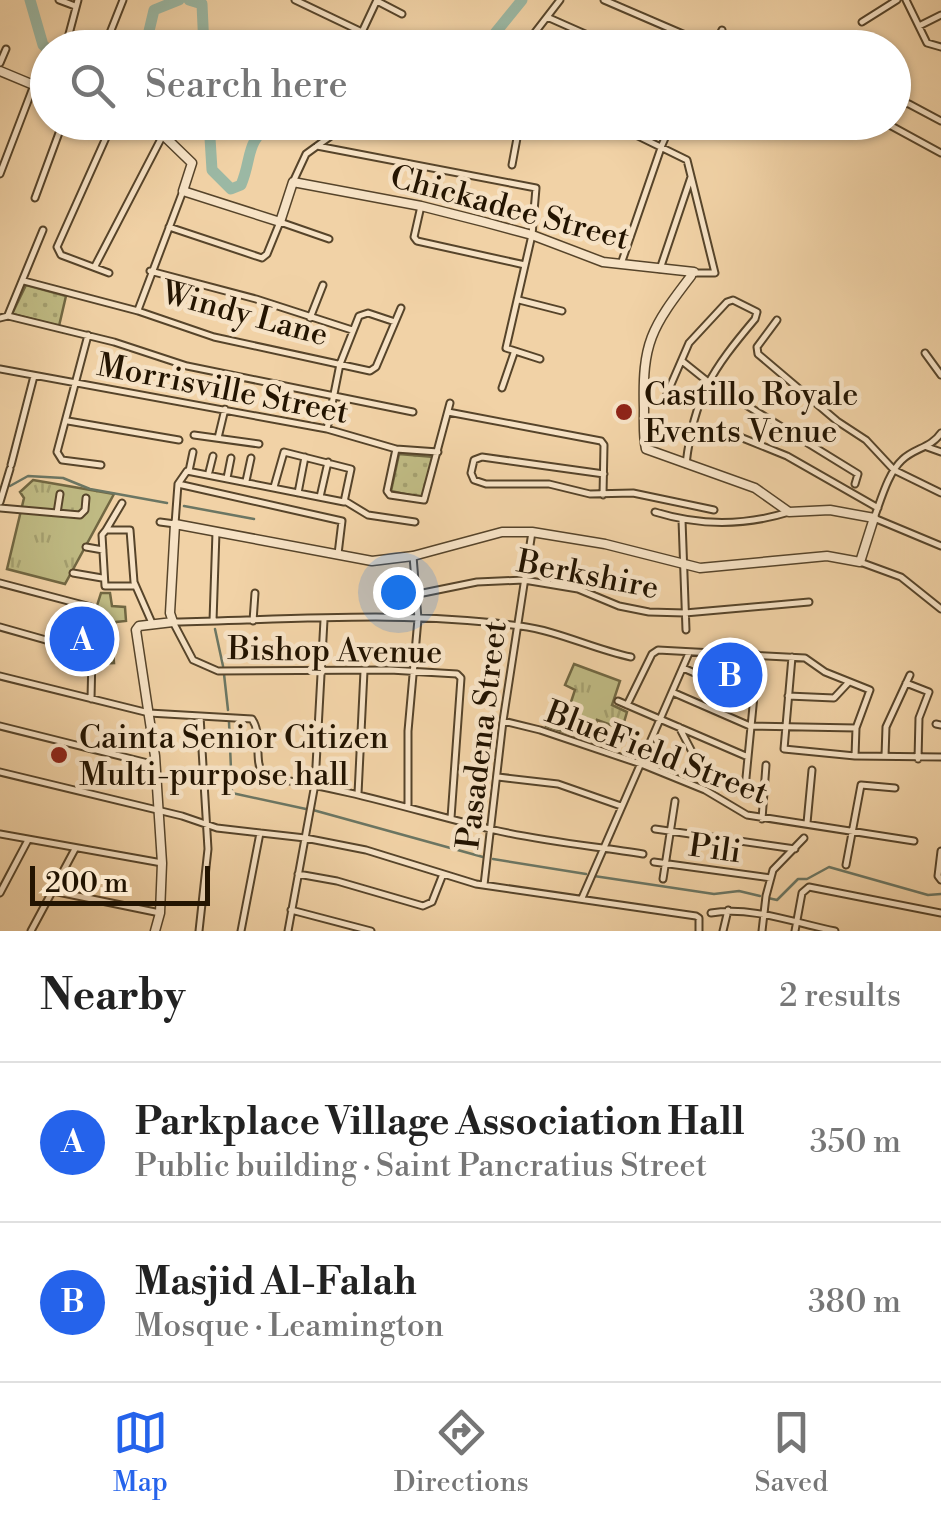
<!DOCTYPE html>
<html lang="en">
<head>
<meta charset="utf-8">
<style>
  :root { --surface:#fff; --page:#f2f2f2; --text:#222; --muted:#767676; --line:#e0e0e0; --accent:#2563eb }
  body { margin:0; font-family:"Libre Bodoni",serif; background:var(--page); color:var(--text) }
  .scale { position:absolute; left:30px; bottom:25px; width:180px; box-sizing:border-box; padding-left:10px; border:5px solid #231401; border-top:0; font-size:28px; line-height:35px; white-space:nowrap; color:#231401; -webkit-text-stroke:8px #f6e2c5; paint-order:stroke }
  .you { position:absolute; left:398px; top:592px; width:35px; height:35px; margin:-25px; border:8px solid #fff; border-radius:50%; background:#1a73e8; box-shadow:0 0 0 15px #1a73e833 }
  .badge { display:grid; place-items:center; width:65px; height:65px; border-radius:50%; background:var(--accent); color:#fff; font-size:32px; font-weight:700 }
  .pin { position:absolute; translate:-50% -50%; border:5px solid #fff; box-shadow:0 2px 10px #0006 }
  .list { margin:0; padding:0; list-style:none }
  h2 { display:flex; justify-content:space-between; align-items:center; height:130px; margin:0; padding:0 40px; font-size:42px }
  h2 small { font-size:32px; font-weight:400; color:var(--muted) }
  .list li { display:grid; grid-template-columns:65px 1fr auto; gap:30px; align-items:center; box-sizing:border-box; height:160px; padding:0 40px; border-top:2px solid var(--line) }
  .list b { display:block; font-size:38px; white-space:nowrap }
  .list p { margin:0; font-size:32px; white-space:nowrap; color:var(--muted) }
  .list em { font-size:32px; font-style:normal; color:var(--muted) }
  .icon { flex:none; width:55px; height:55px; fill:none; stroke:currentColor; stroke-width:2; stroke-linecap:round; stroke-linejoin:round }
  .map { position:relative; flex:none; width:941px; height:931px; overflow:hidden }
  .search { position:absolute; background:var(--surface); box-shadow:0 2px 8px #0004; left:30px; right:30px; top:30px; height:110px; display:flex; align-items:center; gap:25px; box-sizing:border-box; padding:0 35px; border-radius:55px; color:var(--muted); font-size:38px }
  .sheet { height:450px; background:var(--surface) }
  nav { display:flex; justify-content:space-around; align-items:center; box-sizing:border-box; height:140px; border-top:2px solid var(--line); background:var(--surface); font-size:28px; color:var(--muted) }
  nav a { display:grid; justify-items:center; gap:5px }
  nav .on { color:var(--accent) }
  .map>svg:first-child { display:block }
  .grass { fill:url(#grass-tufts); stroke:#716742; stroke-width:2.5 }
  .park { fill:url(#park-dots); stroke:#716742; stroke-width:2.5 }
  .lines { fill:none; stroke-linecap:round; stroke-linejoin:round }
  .stream { stroke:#6b7663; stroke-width:2.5 }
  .river { stroke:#9bb8a4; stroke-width:11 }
  .minor-casing { stroke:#56442a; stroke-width:9 }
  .tertiary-casing { stroke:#56442a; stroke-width:11 }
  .minor { stroke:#f6e2c5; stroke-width:5 }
  .tertiary { stroke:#f6e2c5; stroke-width:8 }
  .poi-dot { fill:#8f2418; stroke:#f6e2c5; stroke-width:4 }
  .labels { text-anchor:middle; stroke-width:9; stroke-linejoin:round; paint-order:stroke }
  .street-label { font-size:32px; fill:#231401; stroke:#f6e2c5 }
  .poi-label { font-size:32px; fill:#231401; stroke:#f6e2c5; text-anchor:start }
</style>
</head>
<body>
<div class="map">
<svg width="941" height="931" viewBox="0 0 941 931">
  <defs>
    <pattern id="grass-tufts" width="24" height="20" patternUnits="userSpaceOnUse" patternTransform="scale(2.5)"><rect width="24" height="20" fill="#bfba83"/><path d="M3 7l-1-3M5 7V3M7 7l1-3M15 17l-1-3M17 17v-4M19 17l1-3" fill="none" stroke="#a49f6f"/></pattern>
    <pattern id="park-dots" width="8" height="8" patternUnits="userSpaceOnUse" patternTransform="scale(2.5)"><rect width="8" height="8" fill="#bfba83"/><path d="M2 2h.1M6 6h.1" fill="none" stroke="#a49f6f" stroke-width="1.8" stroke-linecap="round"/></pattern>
  </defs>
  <rect width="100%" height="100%" fill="#f1d2a6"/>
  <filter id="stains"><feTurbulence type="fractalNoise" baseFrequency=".002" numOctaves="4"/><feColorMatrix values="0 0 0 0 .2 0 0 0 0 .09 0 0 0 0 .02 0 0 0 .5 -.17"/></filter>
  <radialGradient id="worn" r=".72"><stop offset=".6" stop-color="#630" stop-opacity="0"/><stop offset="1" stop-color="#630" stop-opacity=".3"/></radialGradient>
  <!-- grass -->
  <path class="grass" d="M33,480l81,14 -49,90 -58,-15 17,-71 -4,-6z
    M101,593h9l2,13 13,1 1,14 -10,1 -5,7 3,34 -19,1 1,-55z
    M574,664l46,17 -8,24 15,7 -5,17 -25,-9 -6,21 -45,-15 4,-19 18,4 7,-21 -10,-5z"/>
  <!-- park -->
  <path class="park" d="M26,285l40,11 -7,30 -47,-12z
    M399,454l35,3 -11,41 -32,-7z"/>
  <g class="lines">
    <!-- stream -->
    <path class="stream" d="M10,486l18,-10 35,2 27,11 77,14
      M184,506l70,13
      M215,629l8,37
      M224,674l4,36
      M229,722l3,71 74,16
      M313,810l170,47
      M493,859l93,15
      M594,876l120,18 25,-3 21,5
      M768,898l9,2 21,-21h9l22,-12 99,28 13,-1"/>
    <!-- river -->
    <path class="river" d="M30,0l13,45 5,4
      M189,0l13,4 2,44
      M145,48l9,-38 25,-10
      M473,48l19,-11 30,-37
      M209,122l3,48 19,19 10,-4c12,-29 3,-42 32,-63"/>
    <defs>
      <path id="minor" d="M59,0l16,6
        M78,0l-9,34 34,14
        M295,0l67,32 15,-32
        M604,0l109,47
        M906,0l21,43 14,4
        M377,1l25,13
        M547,17l70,31
        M862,22l35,-22
        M919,26l22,-11
        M104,48l19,-48
        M523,48l37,-48
        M713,48l9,-18
        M0,63l6,-14
        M894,101l15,3 32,17
        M396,122l45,11
        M592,122l46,14 49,24 28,113h-21
        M884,122l57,31
        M317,146l219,42 -4,47 -26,113 34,11
        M512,165l8,-43
        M0,174l34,-89
        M293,182l13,-28 44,-32
        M35,198l28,-76
        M421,206l-7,31 3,4 108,24
        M169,227l93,31 5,-4 13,-32 49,17
        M621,264l41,-119 10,-23
        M95,266l68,-131
        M660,269l31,-92
        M150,271l106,28 96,31
        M109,273l-48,-18 -4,-8 56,-125
        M24,281l114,30 76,26 156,34 6,-4 25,-59
        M519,300l43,11
        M138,310l45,-119
        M8,315l35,-85
        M0,318l8,-2 106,26 73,24 226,46
        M310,318l13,-33
        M777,320l-20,27 1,7 79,67 29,19 28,30 47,23
        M88,335l-31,117 5,8 39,5
        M925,353l16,22
        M682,361l25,20 151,93 -3,10
        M0,369l327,60 69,20 42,3
        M502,388l12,-35
        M666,396l23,-53 38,-41 6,-2 24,12 -2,7c-43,51 -61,77 -69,145
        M448,412l153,29 3,4 -1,50
        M68,421l111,19
        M327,429l13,-65 19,-48 9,-3 27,9
        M941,433c-10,15 -27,15 -39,27 -14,13 -21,40 -28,58l67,28
        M194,435l65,9
        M740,437l47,19 91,52
        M218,438l7,-29
        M927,447l14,5
        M396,449l-9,42 3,4 34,5 26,-97
        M11,465l23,-89
        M189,471l4,-19
        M209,472l4,-16
        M604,474l-122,-17 -8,3 -3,13 3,7 12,4h63l41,10 43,-1 81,17
        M227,478l4,-20
        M246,481l5,-23
        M178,484l164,37 -4,33
        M298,493l7,-36
        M320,497l8,-35
        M345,501l23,14 47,7
        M0,502l10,-33
        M0,508l80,7 5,-5 1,-12
        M655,512c45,14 89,14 134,0
        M57,513l3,-19
        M682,520l4,110
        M160,522l15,2 3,-40 9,-13 157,31 7,-33 -67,-17 -10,35
        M106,530l16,-27
        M86,547l17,3
        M860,562l41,15 40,32
        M73,573l29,5
        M0,583l91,24 2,4 -2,88
        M135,586h-30l-3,-51 4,-5h24l4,52 18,41
        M418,594l59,-12 47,-2 54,9 41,17 30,6 36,1 124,-11
        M213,621l3,-89
        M253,621l2,-28
        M0,627l92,26
        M792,657l-8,92 71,7 86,1
        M683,668l70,30
        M0,676l149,37 103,6c11,16 1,39 11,57l7,2c75,10 146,33 220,51 49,12 103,17 153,25
        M906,683l23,9 -10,26 -1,41
        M672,692l78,34 106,2
        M788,696l46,2 14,-15
        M618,701l130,56
        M627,705l25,-51 6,-4 147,8 20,14 45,18 -14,38 -1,28
        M503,721l37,9 101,34 64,26 42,25 167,26
        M936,724l5,1
        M0,726l156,39
        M679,727l20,38 46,23 13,-133
        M885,756l1,-29 24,-52
        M0,772l182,44 35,12 88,10 61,12 110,34 220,32 3,2v13
        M498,777l60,7 63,22
        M358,794l6,-123
        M408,805v-74l10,-112 -5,-63
        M451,818l10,-140 -4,-4 -67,-4 -172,1 -25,-11 -20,-38c114,-2 233,-12 347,4 39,5 73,23 111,31
        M762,819l4,-54
        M807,823l5,-53
        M655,829l140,20
        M0,834l162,29
        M941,851l-3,25 3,4
        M654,862l117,16
        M846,865l15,-80 34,3
        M298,874l39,7 86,25 9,-4 11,-28
        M663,879l12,-78
        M484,885l19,-164 29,-189
        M53,891l107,22
        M0,893l28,-53
        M582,898l107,-245
        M291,910l80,21
        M711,913c41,-7 84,10 124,18
        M31,931l44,-82
        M199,931l9,-82 -8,-133
        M241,931l19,-98
        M288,931l27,-147 9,-164
        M723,931l5,-21
        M762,931l4,-35 7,-26 31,-32
        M795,931l7,-38 7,-6 132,26"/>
      <path id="tertiary" d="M0,71l48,20
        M162,122l1,13 29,28 -9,28 97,31 13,-40 128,24 63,16 48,13 71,27 91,10
        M155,931l5,-18 2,-50 -7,-107 -19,-126 3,-4 34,-4 -3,-9 5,-89 197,37 41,-5 89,-24h30l73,12 95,24 127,-12 33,6 14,-44 -44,-8 -41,2 -34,-24 -109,-39c-3,-13 -2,-27 -2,-40 -2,-66 7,-81 47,-133"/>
    </defs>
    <!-- minor casing -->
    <use href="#minor" class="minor-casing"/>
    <!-- tertiary casing -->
    <use href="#tertiary" class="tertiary-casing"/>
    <!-- minor -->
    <use href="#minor" class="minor"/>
    <!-- tertiary -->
    <use href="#tertiary" class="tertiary"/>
  </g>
  <!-- markers -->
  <g class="poi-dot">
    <circle cx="624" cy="412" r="10"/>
    <circle cx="59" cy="755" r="10"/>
  </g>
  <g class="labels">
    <!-- street labels -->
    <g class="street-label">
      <text transform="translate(510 207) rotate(15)" y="11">Chickadee Street</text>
      <text transform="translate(245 313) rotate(15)" y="11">Windy Lane</text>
      <text transform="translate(223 388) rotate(11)" y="11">Morrisville Street</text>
      <text transform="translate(588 574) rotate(11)" y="11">Berkshire</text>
      <text transform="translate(335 650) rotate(1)" y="11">Bishop Avenue</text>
      <text transform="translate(481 735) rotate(-83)" y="11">Pasadena Street</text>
      <text transform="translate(657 752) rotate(21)" y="11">BlueField Street</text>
      <text transform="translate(715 848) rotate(8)" y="11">Pili</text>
    </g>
    <!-- poi labels -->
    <g class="poi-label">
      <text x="644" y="405">Castillo Royale<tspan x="644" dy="37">Events Venue</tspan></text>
      <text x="79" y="748">Cainta Senior Citizen<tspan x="79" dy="37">Multi-purpose hall</tspan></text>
    </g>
  </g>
  <rect width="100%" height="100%" filter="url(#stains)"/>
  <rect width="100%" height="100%" fill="url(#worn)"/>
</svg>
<div class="scale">200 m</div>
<div class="you"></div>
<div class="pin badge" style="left:82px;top:639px">A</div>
<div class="pin badge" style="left:730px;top:675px">B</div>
<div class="search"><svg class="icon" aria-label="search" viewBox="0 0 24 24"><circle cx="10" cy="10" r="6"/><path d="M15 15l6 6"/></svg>Search here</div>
</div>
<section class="sheet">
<h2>Nearby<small>2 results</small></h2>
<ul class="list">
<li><span class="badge">A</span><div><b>Parkplace Village Association Hall</b><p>Public building · Saint Pancratius Street</p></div><em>350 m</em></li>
<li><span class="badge">B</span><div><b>Masjid Al-Falah</b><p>Mosque · Leamington</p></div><em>380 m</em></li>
</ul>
</section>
<nav>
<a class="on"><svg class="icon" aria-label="map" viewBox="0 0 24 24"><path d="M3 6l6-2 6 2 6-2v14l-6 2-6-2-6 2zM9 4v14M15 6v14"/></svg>Map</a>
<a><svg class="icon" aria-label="directions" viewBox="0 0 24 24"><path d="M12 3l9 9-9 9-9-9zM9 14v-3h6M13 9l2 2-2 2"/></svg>Directions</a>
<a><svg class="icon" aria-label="saved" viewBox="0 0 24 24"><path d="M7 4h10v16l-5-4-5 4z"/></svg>Saved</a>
</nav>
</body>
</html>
